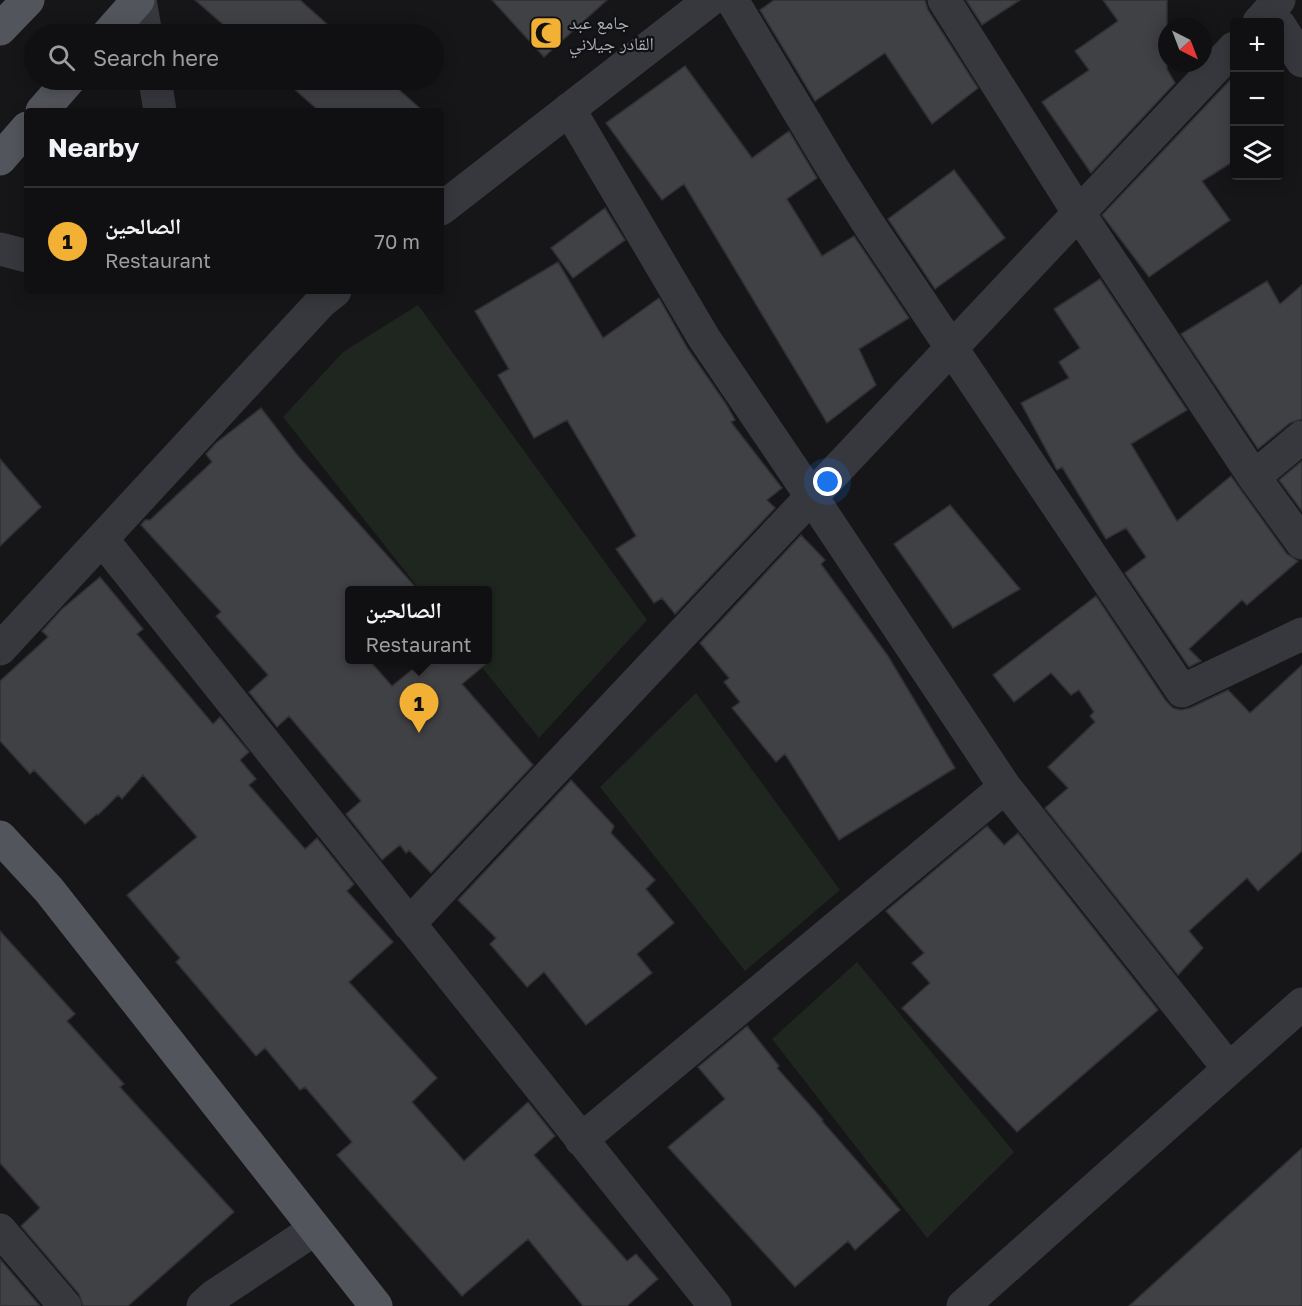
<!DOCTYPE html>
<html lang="en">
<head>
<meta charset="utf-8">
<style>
  :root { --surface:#101012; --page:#1e1e20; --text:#f1f3f6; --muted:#9c9d9f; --line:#303032; --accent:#f2b134 }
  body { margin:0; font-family:"Golos Text","Noto Naskh Arabic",sans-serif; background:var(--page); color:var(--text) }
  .controls { position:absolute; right:18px; top:18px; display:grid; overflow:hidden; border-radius:6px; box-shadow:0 3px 15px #0003 }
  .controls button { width:54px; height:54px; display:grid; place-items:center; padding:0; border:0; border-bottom:2px solid var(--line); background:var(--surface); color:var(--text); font:30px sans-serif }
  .compass { position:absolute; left:1158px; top:18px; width:54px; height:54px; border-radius:50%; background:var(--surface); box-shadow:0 3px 15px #0003; rotate:138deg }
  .you { position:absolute; left:828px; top:482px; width:21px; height:21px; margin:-15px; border:4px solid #fff; border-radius:50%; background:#1a73e8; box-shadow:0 0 0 9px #1a73e833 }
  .badge { display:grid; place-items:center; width:39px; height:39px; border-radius:50%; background:var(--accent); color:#111; font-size:20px; font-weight:700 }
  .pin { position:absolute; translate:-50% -50px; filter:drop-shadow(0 2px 3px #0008) }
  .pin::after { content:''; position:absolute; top:32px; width:21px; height:18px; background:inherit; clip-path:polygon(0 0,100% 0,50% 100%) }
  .popup { position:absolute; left:345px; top:586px; width:147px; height:78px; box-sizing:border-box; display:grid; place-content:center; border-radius:6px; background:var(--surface); filter:drop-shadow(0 2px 4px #0005); font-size:20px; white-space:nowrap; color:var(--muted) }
  .popup b { font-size:22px; color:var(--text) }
  .popup::after { content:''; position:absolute; left:50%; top:100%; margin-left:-12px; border:12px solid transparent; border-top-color:var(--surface) }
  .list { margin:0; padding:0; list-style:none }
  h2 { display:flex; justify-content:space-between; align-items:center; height:78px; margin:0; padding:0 24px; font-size:26px }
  h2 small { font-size:20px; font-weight:400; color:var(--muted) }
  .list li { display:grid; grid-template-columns:39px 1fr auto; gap:18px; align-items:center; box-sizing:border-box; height:108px; padding:0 24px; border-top:2px solid var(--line) }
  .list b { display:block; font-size:22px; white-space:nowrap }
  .list p { margin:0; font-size:20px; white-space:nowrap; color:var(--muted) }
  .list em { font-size:20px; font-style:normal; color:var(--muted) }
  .icon { flex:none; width:33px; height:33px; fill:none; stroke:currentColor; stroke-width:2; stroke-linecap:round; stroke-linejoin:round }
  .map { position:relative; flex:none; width:1302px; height:1306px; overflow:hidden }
  .search { position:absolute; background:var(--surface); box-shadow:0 3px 15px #0003; left:24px; top:24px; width:420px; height:66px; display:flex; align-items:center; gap:15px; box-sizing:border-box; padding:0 21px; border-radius:33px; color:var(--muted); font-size:22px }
  .panel { position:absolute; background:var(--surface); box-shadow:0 3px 15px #0003; left:24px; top:108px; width:420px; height:186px; border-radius:6px }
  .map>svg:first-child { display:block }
  .green { fill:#1e261f }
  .building { fill:#404145; stroke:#303034; stroke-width:1.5 }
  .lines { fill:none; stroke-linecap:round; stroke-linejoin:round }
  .minor { stroke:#37383d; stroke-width:33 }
  .major { stroke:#53555c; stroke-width:33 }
  .labels { text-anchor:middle; stroke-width:4.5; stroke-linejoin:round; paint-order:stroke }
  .poi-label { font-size:18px; fill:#a8adb8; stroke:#111113; text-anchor:start }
</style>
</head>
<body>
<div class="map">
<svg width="1302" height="1306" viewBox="0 0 1302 1306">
  <rect width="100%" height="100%" fill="#161618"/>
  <!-- green -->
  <path class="green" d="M418,305l229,315 -108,118 -63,-78h12v-70h-68l-137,-173 60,-65z
    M696,693l144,197 -95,81 -145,-184z
    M857,962l157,190 -87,86 -155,-199z"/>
  <!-- building -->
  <path class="building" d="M195,0h105l38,34h-104z
    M492,0h115l-63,57z
    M774,0h151l3,10 50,78 -46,36 -47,-71 -70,48 -55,-91z
    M966,0h54l-38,25z
    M1103,0h64v69l8,14 -84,90 -49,-71 47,-32 -14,-19 43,-30z
    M685,66l67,92 37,-27 28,47 -30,21 35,57 32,-20 55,82 -50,31 17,36 -49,38 -143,-239 -22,16 -56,-77z
    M1234,76v85l-32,20 28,39 -81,57 -47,-62z
    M284,80h104l35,31h-104z
    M954,170l51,68 -70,51 -47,-70z
    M605,208l20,32 -52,38 -22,-30z
    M558,262l45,76 56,-40 29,51 38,55 9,16 -4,2 51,66 -15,12 8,8 -100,106 -13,-16 -8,5 -38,-54 20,-13 -69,-116 -33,18 -36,-63 11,-6 -34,-58z
    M1100,279l87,131 -56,34 46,77 54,-45 56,78 11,7 -51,44 -5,-5 -53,49 12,12 -12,6 -64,-94 21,-16 -20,-29 -20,11 -44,-72 -5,3 -36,-67 48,-25 -10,-16 21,-14 -26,-39z
    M1267,281l13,23 22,-19v134l-12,4 -32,26 -77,-115z
    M261,408l37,48 121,135h-69v69h19l23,26 32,-26h67l-29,24 71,81 -102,108 -22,-23 -3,3 -6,-8 -18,15 -36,-46 15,-13 -72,-85 -12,11 -28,-35 19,-17 -52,-59 5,-4 -80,-87 4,-5h5l62,-58 -6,-8 10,-11z
    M0,459l41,48 -41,39z
    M1302,461v50l-23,-31z
    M950,505l70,84 -67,39 -59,-84z
    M801,535l24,25 -4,4 67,92 67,112 -116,72 -54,-86 -9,8 -44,-54 8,-6 -16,-20 5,-4 -29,-35z
    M100,577l43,52 -6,5 76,90 7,-7 29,35 -9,8 16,19 -7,6 56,64 12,-11 37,46 -7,7 46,51 -44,40 88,96 -25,24 52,59 64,-59 27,34 -21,19 93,106 9,-7 22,25 -31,27h-44l-55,-67 -66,57 -125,-141 15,-13 -47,-55 -5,3 -35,-42 -9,8 -80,-94 4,-4 -53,-63 70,-58 -54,-62 -21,24 -4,-4 -20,20 -1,-1 -12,10 -51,-54 -4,4 -30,-33v-60l48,-44 -6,-6 20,-22z
    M1096,596l70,105 7,7 8,2 9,-2 38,-18 22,23 52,-48v186l-44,40 -11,-13 -58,53 14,17 -25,27 -133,-167 23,-20 -20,-21 47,-45 -5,-6 4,-4 -15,-22 -8,5 -20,-22 -37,29 -21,-27z
    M571,780l43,46 -3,7 44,47 -9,9 28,34 -37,31 15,19 -66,52 -42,-53 -17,15 -37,-43 6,-6 -38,-38z
    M987,826l17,19 14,-12 140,177 -141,122 -115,-124 28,-25 -18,-20 12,-10 -38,-42z
    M0,931l75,83 -8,7 57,63 -4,3 114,125 -106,94h-45l-4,-12 -58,-68 19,-18 -40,-45z
    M747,1026l32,40 -2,2 46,52 -1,1 78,89 -45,40 -7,-9 -53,46 -127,-140 57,-48 -27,-32z
    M1302,1148v158h-173z
    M0,1259l40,47h-40z"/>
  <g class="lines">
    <!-- minor -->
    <path class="minor" d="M140,0l6,34
      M732,0l100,167 37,58 313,466 120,-57
      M944,0l134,212 176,265 48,66
      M1259,22l20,-22
      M1280,26l22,35
      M155,80l5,31
      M569,109l135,229 107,158 194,291 224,282
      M441,209l269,-209
      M0,249l27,7
      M1254,477l48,-40
      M102,539l613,767
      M0,649l321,-347 14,-11
      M409,924l825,-876
      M581,1140l424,-353
      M0,1230l65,76
      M203,1306l11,-10 101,-67
      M963,1306l339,-302"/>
    <!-- major -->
    <path class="major" d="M0,29l28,-29
      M108,34l30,-34
      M42,111l27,-31
      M0,159l27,-31
      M0,837l49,53 327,416"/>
  </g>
  <!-- icons -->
  <defs>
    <symbol id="mosque-square" viewBox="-11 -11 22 22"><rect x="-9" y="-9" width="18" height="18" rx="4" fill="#f2b134" stroke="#111113"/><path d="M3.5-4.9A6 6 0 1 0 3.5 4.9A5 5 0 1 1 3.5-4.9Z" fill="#111"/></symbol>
  </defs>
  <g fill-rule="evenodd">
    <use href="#mosque-square" x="527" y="14" width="38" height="38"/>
  </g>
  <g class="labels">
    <!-- poi labels -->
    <g class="poi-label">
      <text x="569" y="29">جامع عبد<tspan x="569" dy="21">القادر جيلاني</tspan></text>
    </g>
  </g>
</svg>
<div class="controls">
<button>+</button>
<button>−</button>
<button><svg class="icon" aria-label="layers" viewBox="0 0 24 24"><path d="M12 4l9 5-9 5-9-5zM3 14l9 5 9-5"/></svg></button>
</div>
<svg class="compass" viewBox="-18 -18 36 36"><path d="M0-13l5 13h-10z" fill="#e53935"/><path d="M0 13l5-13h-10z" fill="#9c9d9f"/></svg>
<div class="you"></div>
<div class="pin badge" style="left:419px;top:733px">1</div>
<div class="popup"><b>الصالحين</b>Restaurant</div>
<div class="search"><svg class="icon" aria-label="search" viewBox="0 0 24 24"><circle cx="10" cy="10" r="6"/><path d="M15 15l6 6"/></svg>Search here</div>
<section class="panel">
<h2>Nearby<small></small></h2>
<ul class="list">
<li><span class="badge">1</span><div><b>الصالحين</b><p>Restaurant</p></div><em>70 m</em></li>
</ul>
</section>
</div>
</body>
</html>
